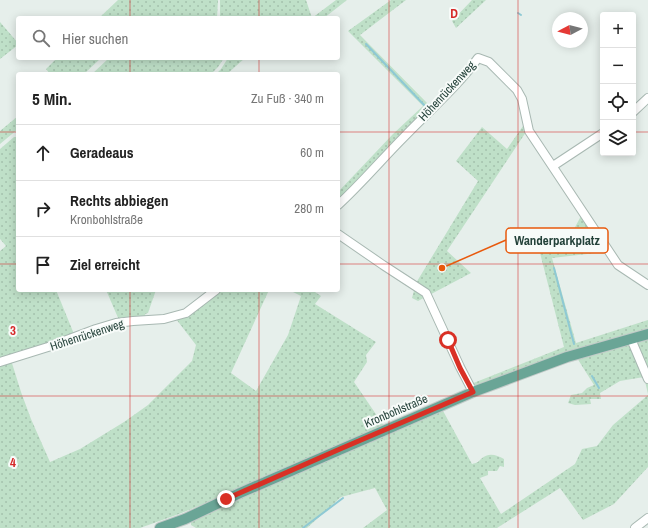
<!DOCTYPE html>
<html lang="de">
<head>
<meta charset="utf-8">
<style>
  :root { --surface:#fff; --page:#f6f6f6; --text:#222; --muted:#767676; --line:#e0e0e0 }
  body { margin:0; font-family:"Archivo Narrow",sans-serif; background:var(--page); color:var(--text) }
  .controls { position:absolute; right:12px; top:12px; display:grid; overflow:hidden; border-radius:4px; box-shadow:0 2px 10px #0003 }
  .controls button { width:36px; height:36px; display:grid; place-items:center; padding:0; border:0; border-bottom:1px solid var(--line); background:var(--surface); color:var(--text); font:20px sans-serif }
  .compass { position:absolute; left:552px; top:12px; width:36px; height:36px; border-radius:50%; background:var(--surface); box-shadow:0 2px 10px #0003; rotate:263deg }
  .stop { position:absolute; width:12px; height:12px; margin:-9px; border:3px solid #d93025; border-radius:50%; background:#fff }
  .stop.end { background:#d93025; border-color:#fff; box-shadow:0 1px 4px #0008 }
  .list { margin:0; padding:0; list-style:none }
  h2 { display:flex; justify-content:space-between; align-items:center; height:52px; margin:0; padding:0 16px; font-size:17px }
  h2 small { font-size:13px; font-weight:400; color:var(--muted) }
  .list li { display:grid; grid-template-columns:26px 1fr auto; gap:12px; align-items:center; box-sizing:border-box; height:56px; padding:0 16px; border-top:1px solid var(--line) }
  .list b { display:block; font-size:15px; white-space:nowrap }
  .list p { margin:0; font-size:13px; white-space:nowrap; color:var(--muted) }
  .list em { font-size:13px; font-style:normal; color:var(--muted) }
  .icon { flex:none; width:22px; height:22px; fill:none; stroke:currentColor; stroke-width:2; stroke-linecap:round; stroke-linejoin:round }
  .map { position:relative; flex:none; width:648px; height:528px; overflow:hidden }
  .search { position:absolute; background:var(--surface); box-shadow:0 2px 10px #0003; left:16px; top:16px; width:324px; height:44px; display:flex; align-items:center; gap:10px; box-sizing:border-box; padding:0 14px; border-radius:4px; color:var(--muted); font-size:15px }
  .panel { position:absolute; background:var(--surface); box-shadow:0 2px 10px #0003; left:16px; top:72px; width:324px; height:220px; border-radius:4px }
  .map>svg:first-child { display:block }
  .grass { fill:url(#grass-dots) }
  .lines { fill:none; stroke-linecap:round; stroke-linejoin:round }
  .stream { stroke:#8ec9d4; stroke-width:2 }
  .minor-casing { stroke:#a8b8b2; stroke-width:10 }
  .major-casing { stroke:#c2cac8; stroke-width:12 }
  .minor { stroke:#fff; stroke-width:8 }
  .major { stroke:#6aa596; stroke-width:10 }
  .route { stroke:#d93025; stroke-width:5 }
  .grid { fill:none; stroke:#d62828; stroke-width:1; stroke-opacity:0.55 }
  .labels { text-anchor:middle; stroke-width:4; stroke-linejoin:round; paint-order:stroke }
  .street-label { font-size:12px; fill:#24423a; stroke:#f7fbf9 }
  .grid-label { font-size:13px; text-anchor:middle; font-weight:bold; fill:#d62828; stroke:#f7fbf9; stroke-width:4; stroke-linejoin:round; paint-order:stroke }
  .leader { fill:none; stroke:#e8590c; stroke-width:1.5 }
  .callout-dot { fill:#e8590c; stroke:#f7fbf9; stroke-width:1.5 }
  .callout { fill:#f7fbf9; stroke:#e8590c; stroke-width:1.5 }
  .callout-label { font-size:13px; text-anchor:middle; font-weight:bold; fill:#24423a }
</style>
</head>
<body>
<div class="map">
<svg width="648" height="528" viewBox="0 0 648 528">
  <defs>
    <pattern id="grass-dots" width="8" height="8" patternUnits="userSpaceOnUse"><rect width="8" height="8" fill="#bfe0c8"/><path d="M2 2h.1M6 6h.1" fill="none" stroke="#a4c1ad" stroke-width="1.8" stroke-linecap="round"/></pattern>
  </defs>
  <rect width="100%" height="100%" fill="#e6efeb"/>
  <!-- grass -->
  <path class="grass" d="M118,0h100l-1,18h-118z
    M220,0h86l6,18 24,-18h11l-23,18h-104z
    M391,0h15l-46,35 70,71 -92,95v-9l55,-58 30,-28 -75,-75z
    M472,0h14l-30,28 -4,-7z
    M0,22l18,21v2l-18,14z
    M57,58h44l-17,16h-34l-4,-5z
    M109,58h115l-6,9 -7,7h-23l-4,-2 -5,2h-87z
    M228,58h17l-18,16h-11l5,-5z
    M18,116v13l-18,15v-13z
    M523,126l3,6 -79,119 24,22 -53,28 -6,-3 4,-15 62,-102 -22,-20 26,-34 25,22z
    M14,137h4v153h38l18,44 -74,26v-109l6,-5 -6,-7v-90z
    M581,216l24,36 -53,6 24,85 72,-23v8l-70,23 -104,38 -3,-5 93,-37 -25,-98 27,-5z
    M106,290h50l-8,23 -3,1 1,4 -27,2z
    M218,290h51l-38,83 25,18 32,-56 13,-39 -12,-6h23l9,6 -6,8 61,38 -10,13 1,7 -13,20 30,44 -111,50 -94,38 -39,14h-140v-164l11,-4 10,32 10,27 19,43 30,-13 44,-27 24,-17 44,-44 4,-16 -20,-26z
    M648,333v61l-4,-17 -24,4 -20,12 1,6h-11l1,5 -16,1 -7,-2 3,-8 11,-2 5,-5 7,-3 -17,-27z
    M648,395v72l-34,37 -31,16 -23,-32 -63,40h-134l24,-18 -12,-22 -34,9 -34,31h-111l-5,-3v-3l1,-4 250,-109 30,55c5,-1 6,-2 9,-5 8,-7 15,-4 23,0v8l-4,-1 -3,5h-9v4l-8,3 21,36 74,-50 7,-15 15,-3 16,-21z"/>
  <g class="lines">
    <!-- stream -->
    <path class="stream" d="M518,13l3,2
      M366,44l60,63
      M554,268l20,76
      M592,376l7,12
      M303,528l40,-30"/>
    <defs>
      <path id="minor" d="M633,112l15,-14
        M553,166l50,-33
        M338,205c23,-21 44,-46 66,-68 25,-26 53,-50 74,-79l11,4 28,28 5,9 7,32 89,134 30,20
        M338,234l45,31 43,28 34,74 13,25
        M631,339l17,40
        M0,362l48,-15 48,-18 20,-6 17,-2 31,-2 22,-6 30,-23
        M635,528l13,-10"/>
      <path id="major" d="M160,528l25,-9 55,-26 233,-101 94,-35 81,-23"/>
    </defs>
    <!-- minor casing -->
    <use href="#minor" class="minor-casing"/>
    <!-- major casing -->
    <use href="#major" class="major-casing"/>
    <!-- minor -->
    <use href="#minor" class="minor"/>
    <!-- major -->
    <use href="#major" class="major"/>
  </g>
  <g class="lines">
    <!-- route -->
    <path class="route" d="M226,499l114,-50 133,-57 -13,-24 -12,-28"/>
  </g>
  <!-- grid -->
  <path class="grid" d="M130,0v18M259,0v18M389,0v528M518,0v528M130,58v16M259,58v16M0,132h18M338,132h265M633,132h15M0,264h18M338,264h310M130,290v238M259,290v238M0,396h648"/>
  <g class="labels">
    <!-- street labels -->
    <g class="street-label">
      <text transform="translate(447 91) rotate(-47)" y="4">Höhenrückenweg</text>
      <text transform="translate(87 335) rotate(-18)" y="4">Höhenrückenweg</text>
      <text transform="translate(396 411) rotate(-23)" y="4">Kronbohlstraße</text>
    </g>
  </g>
  <g class="grid-label">
    <text x="454" y="18">D</text>
    <text x="13" y="335">3</text>
    <text x="13" y="467">4</text>
  </g>
  <!-- callouts -->
  <path class="leader" d="M442 268L506 240"/>
  <circle class="callout-dot" cx="442" cy="268" r="4"/>
  <rect class="callout" x="506" y="228" width="102" height="25" rx="4"/>
  <g class="callout-label">
    <text x="557" y="245">Wanderparkplatz</text>
  </g>
</svg>
<div class="controls">
<button>+</button>
<button>−</button>
<button><svg class="icon" aria-label="locate" viewBox="0 0 24 24"><circle cx="12" cy="12" r="6"/><path d="M12 2v4M12 18v4M2 12h4M18 12h4"/></svg></button>
<button><svg class="icon" aria-label="layers" viewBox="0 0 24 24"><path d="M12 4l9 5-9 5-9-5zM3 14l9 5 9-5"/></svg></button>
</div>
<svg class="compass" viewBox="-18 -18 36 36"><path d="M0-13l5 13h-10z" fill="#e53935"/><path d="M0 13l5-13h-10z" fill="#767676"/></svg>
<div class="stop" style="left:448px;top:340px"></div>
<div class="stop end" style="left:226px;top:499px"></div>
<div class="search"><svg class="icon" aria-label="search" viewBox="0 0 24 24"><circle cx="10" cy="10" r="6"/><path d="M15 15l6 6"/></svg>Hier suchen</div>
<section class="panel">
<h2>5 Min.<small>Zu Fuß · 340 m</small></h2>
<ul class="list">
<li><svg class="icon" aria-label="ahead" viewBox="0 0 24 24"><path d="M12 20V5M6 11l6-6 6 6"/></svg><div><b>Geradeaus</b></div><em>60 m</em></li>
<li><svg class="icon" aria-label="right" viewBox="0 0 24 24"><path d="M7 20v-9h11M14 6l5 5-5 5"/></svg><div><b>Rechts abbiegen</b><p>Kronbohlstraße</p></div><em>280 m</em></li>
<li><svg class="icon" aria-label="arrive" viewBox="0 0 24 24"><path d="M6 21V4h12l-3 4 3 4H6"/></svg><div><b>Ziel erreicht</b></div></li>
</ul>
</section>
</div>
</body>
</html>
